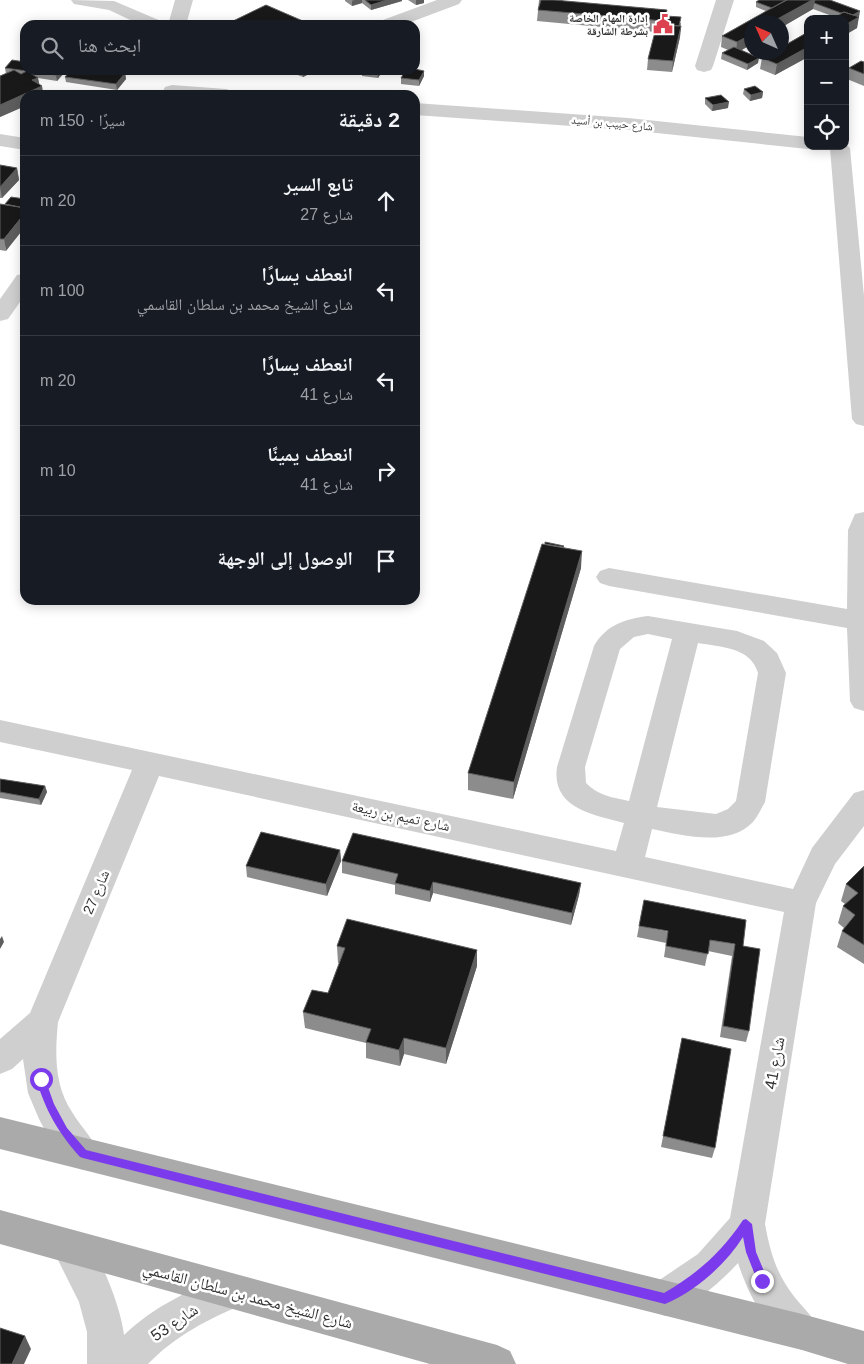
<!DOCTYPE html>
<html lang="ar">
<head>
<meta charset="utf-8">
<style>
  :root { --surface:#171b24; --page:#242831; --text:#f1f3f6; --muted:#9ea1a6; --line:#363941 }
  body { margin:0; font-family:Arial,"Noto Naskh Arabic",sans-serif; background:var(--page); color:var(--text); direction:rtl }
  .controls { position:absolute; right:15px; top:15px; display:grid; overflow:hidden; border-radius:10px; box-shadow:0 2px 12px #0003 }
  .controls button { width:45px; height:45px; display:grid; place-items:center; padding:0; border:0; border-bottom:1px solid var(--line); background:var(--surface); color:var(--text); font:25px sans-serif }
  .compass { position:absolute; left:744px; top:15px; width:45px; height:45px; border-radius:50%; background:var(--surface); box-shadow:0 2px 12px #0003; rotate:315deg }
  .stop { position:absolute; width:15px; height:15px; margin:-11px; border:4px solid #7c3aed; border-radius:50%; background:#fff }
  .stop.end { background:#7c3aed; border-color:#fff; box-shadow:0 1px 5px #0008 }
  .list { margin:0; padding:0; list-style:none }
  h2 { display:flex; justify-content:space-between; align-items:center; height:65px; margin:0; padding:0 20px; font-size:21px }
  h2 small { font-size:16px; font-weight:400; color:var(--muted) }
  .list li { display:grid; grid-template-columns:32px 1fr auto; gap:15px; align-items:center; box-sizing:border-box; height:90px; padding:0 20px; border-top:1px solid var(--line) }
  .list b { display:block; font-size:19px; white-space:nowrap }
  .list p { margin:0; font-size:16px; white-space:nowrap; color:var(--muted) }
  .list em { font-size:16px; font-style:normal; color:var(--muted) }
  .icon { flex:none; width:28px; height:28px; fill:none; stroke:currentColor; stroke-width:2; stroke-linecap:round; stroke-linejoin:round }
  .map { position:relative; flex:none; width:864px; height:1364px; overflow:hidden; direction:ltr }
  .search { position:absolute; background:var(--surface); box-shadow:0 2px 12px #0003; left:20px; top:20px; width:400px; height:55px; display:flex; align-items:center; gap:12px; box-sizing:border-box; padding:0 18px; border-radius:15px; color:var(--muted); font-size:19px }
  .panel { position:absolute; background:var(--surface); box-shadow:0 2px 12px #0003; left:20px; top:90px; width:400px; height:515px; border-radius:15px; direction:rtl }
  .map>svg:first-child { display:block }
  .lines { fill:none; stroke-linecap:round; stroke-linejoin:round }
  .minor { fill:#cfcfcf; fill-rule:evenodd }
  .major { fill:#aaa; fill-rule:evenodd }
  .wall { fill:#8c8c8c }
  .shaded-wall { fill:#5e5e5e }
  .building { fill:#191919; stroke:#5e5e5e }
  .route { fill:#7c3aed }
  .labels { text-anchor:middle; stroke-width:5; stroke-linejoin:round; paint-order:stroke }
  .far-poi-label { font-size:11px; font-weight:bold; fill:#323232; stroke:#fff; text-anchor:end }
  .far-street-label { font-size:11px; fill:#323232; stroke:#fff }
  .street-label { font-size:14px; fill:#323232; stroke:#fff }
  .near-street-label { font-size:16px; fill:#323232; stroke:#fff }
</style>
</head>
<body>
<div class="map">
<svg width="864" height="1364" viewBox="0 0 864 1364">
  <rect width="100%" height="100%" fill="#fff"/>
  <g class="lines">
    <!-- minor -->
    <path class="minor" d="M71,0l43,1 47,20 3,4h-23l-32,-15 -35,-6z
      M175,0h18l-7,25h-18z
      M437,0h25l-3,4 -56,21 -23,-1 3,-4z
      M716,0h18l-21,66 -2,4 -7,2 -7,-2 -2,-4z
      M172,85l54,4 7,2 2,4h-70l-2,-4 2,-4z
      M415,103l213,15 180,19v9h8l-8,3 -180,-19 -213,-15z
      M0,134l25,4v12l-25,-4z
      M845,143l5,5 14,148v130l-8,-2 -4,-5 -22,-271 1,-2h14z
      M25,274v21l-17,24 -8,2v-22l17,-24z
      M864,512v199l-10,-3 -4,-7 -3,-73 -238,-42 -9,-3 -4,-6 4,-6 9,-3 238,41 1,-79 7,-16z
      M648,616l89,15 27,10 13,12 9,20 -21,129c-4,7 -7,14 -12,20 -25,26 -71,13 -101,7l-7,28 148,32 19,-41 42,-55 10,-3v36l-29,38 -19,39 -51,321c5,27 11,49 28,71 10,13 21,22 28,37l-6,13 -13,5c-33,-13 -53,-54 -64,-87 -20,22 -45,42 -73,53l-13,-5 -5,-13 5,-13 46,-31 32,-36 54,-306 -625,-136 -101,246c-3,31 -4,63 14,90 9,15 21,26 28,42l-5,11 -12,5 -12,-5 -24,-31 -8,-15 -11,-26 -5,-34 -11,10 -12,5v-35l30,-26 102,-243 -132,-28v-22l616,131 8,-28c-31,-8 -73,-15 -67,-56l37,-121c12,-21 31,-27 54,-30zM648,634l24,5 -43,162c-15,-3 -32,-6 -43,-18l-1,-16 35,-118 14,-12zM698,643c22,4 53,4 60,30l-22,128 -8,8 -12,5 -59,-7z
      M69,1229c4,2 11,3 14,7 18,20 38,72 41,99 30,-29 68,-46 107,-62l13,5 5,13 -5,13c-36,15 -69,32 -96,60h-61v-32l-8,-30 -28,-56 5,-12z"/>
    <!-- major -->
    <path class="major" d="M0,1117l802,197 62,17v33h-16l-46,-14 -802,-201z
      M0,1210l497,135 13,6 6,13h-86l-430,-120z"/>
  </g>
  <!-- wall -->
  <path class="wall" d="M345,0h57v1l-31,9 -9,-7 -10,3 -7,-5z
    M408,0h16v3l-8,2z
    M539,0h24v1l104,9 -1,6 15,7 -1,14 -8,35 -25,-2 1,-11 7,-27 -118,-11z
    M815,0l44,17h-1l-1,11 -12,7v-16l-10,-2 -22,-8 -31,18v-5h-30v22l-10,6 16,13 -11,7 -26,-11 1,-6 6,-3 -7,-3 1,-11 44,-25 -10,-4v-5z
    M808,32v25l-33,18 -15,-6 2,-11z
    M864,62v24l-17,-7 2,-11z
    M5,68l59,5 -7,8 -19,-3 1,7 3,1 1,9h-18v11l-25,11v-41l6,-2z
    M285,70h32l-14,7z
    M362,70h21l-5,8 -16,-2z
    M424,71v5l-5,10 -18,-2v-6z
    M125,73l1,6 -9,11 -51,-8 -1,-5z
    M744,89l19,3 -1,6 -12,3 -7,-7z
    M705,98l23,10 -16,3 -7,-7z
    M0,165l17,3 2,12 -17,18h-2z
    M0,204l6,47 -6,-1z
    M564,547l17,21 -68,231 -45,-9v-17z
    M0,779l45,7 2,6 -6,13 -41,-7z
    M340,850l1,11 -14,35 -80,-19 -1,-11z
    M342,861l239,22 -2,12 -8,30 -138,-32 -3,9 -35,-8v-9l-53,-12z
    M864,866v98l-27,-17 5,-16 2,-3 -6,-5 5,-17 2,-2 -4,-3 5,-17z
    M639,926l104,20 6,85 -3,11 -26,-5 12,-81 -24,-5 -3,15 -41,-9 2,-14 -29,-6z
    M337,946l140,4v16l-31,98 -42,-10 -4,12 -34,-8v-15l-61,-15 -2,-16 25,-19 11,-30h-1z
    M682,1038l33,110 -3,10 -51,-11z"/>
  <!-- shaded-wall -->
  <path class="shaded-wall" d="M354,0h8v3l-10,3v-5z
    M387,0h15v1l-31,9v-5z
    M416,0h8v3l-8,2z
    M812,0h3l-2,9 -31,18v-5h-10z
    M860,11l-1,6 -10,5 1,-5z
    M859,17l-2,11 -12,7v-10z
    M681,26l-1,11 -8,35 1,-11z
    M752,34v10l-16,9 1,-11z
    M808,47v10l-33,18 2,-11z
    M759,58l-1,5 -11,7 1,-6z
    M60,70h4v3l-7,8 -1,-6z
    M306,70h11l-14,7v-6z
    M379,70h4l-5,8 -1,-6z
    M424,71v5l-5,10v-6z
    M125,73l1,6 -9,11 -1,-6z
    M38,78l2,9 2,-1 1,9h-18v11l-25,11v-12l32,-25z
    M763,92l-1,6 -12,3 1,-6z
    M729,102l-1,6 -16,3 1,-6z
    M17,168l2,12 -17,18 -2,-11z
    M25,213v14l-19,24 -2,-12z
    M582,551l-1,17 -68,231 1,-17z
    M45,786l2,6 -6,13 -2,-6z
    M340,850l1,11 -14,35 -1,-12z
    M433,882v11l-3,9v-11z
    M581,883l-2,12 -8,30 1,-12z
    M2,936l2,6 -4,7v-10z
    M477,950v16l-31,98v-16z
    M404,1038v16l-4,12 -1,-16z
    M25,1336l6,13 -7,15h-12z"/>
  <!-- building -->
  <path class="building" d="M365,0h22l-16,5z
    M541,0h13l113,10 -3,11 -126,-11z
    M759,0h28l-15,8 -16,-6z
    M786,0h26l-40,22h-20v12l-15,8 -15,-6z
    M815,0h15l30,11 -7,4 -9,-3 -3,1 -27,-10z
    M266,5l46,20h-78l-5,-2z
    M844,12l15,5 -14,8v-6h-13z
    M666,16l15,1 -2,9 -15,-1z
    M657,24l24,2 -8,35 -25,-2z
    M808,32v15l-31,17 -15,-6 10,-6h10v-5z
    M734,47l25,11 -11,6 -26,-11z
    M12,60l13,2v8h35l-4,5 -51,-7z
    M861,61l3,1v12l-15,-6z
    M415,69l9,2 -5,9 -18,-2 5,-8h9z
    M14,70l7,4 6,-3 11,7 -6,2 10,6 -42,19v-29z
    M71,70h31l23,3 -9,11 -51,-7z
    M362,70h17l-2,2z
    M755,86l8,6 -12,3 -7,-6z
    M721,95l8,7 -16,3 -8,-7z
    M0,165l17,3 -17,19z
    M11,197l14,2v9l-20,-4z
    M0,204l25,4v5l-21,26h-4z
    M545,542l19,4 -1,1 -18,-3z
    M542,544l40,7 -68,231 -46,-9z
    M0,779l45,7 -6,13 -39,-7z
    M261,832l79,18 -14,34 -80,-18z
    M353,833l228,50 -9,30 -139,-31 -3,9 -35,-8 3,-9 -56,-13z
    M864,866v79l-22,-14 13,-16 -12,-9 15,-13 -12,-9z
    M644,900l102,20 -3,26 17,3 -11,82 -26,-5 12,-82 -25,-4 -2,14 -42,-8 2,-15 -29,-5z
    M347,919l130,31 -31,98 -42,-10 -5,12 -33,-8 5,-13 -68,-17 9,-22 16,3 17,-45 -8,-2z
    M682,1038l49,11 -16,99 -52,-12z
    M0,1328l25,8 -13,28h-12z"/>
  <!-- route -->
  <path class="route" d="M41,1074l3,2 10,28 13,24 19,22 578,143c34,-20 57,-40 79,-73l3,-1 6,5 4,28 12,29 -2,4 -4,1 -3,-1 -13,-33 -3,-15c-18,28 -47,54 -78,67l-582,-146 -3,-1c-23,-26 -34,-46 -44,-78z"/>
  <!-- icons -->
  <defs>
    <symbol id="civic-bare" viewBox="-9 -9 18 18"><path d="M-.6-6.5H3V-4.5H.6V-3L4-1V1h2V6H-6V1h2V-1L-.6-3ZM-1.2 2.5V6h2.4V2.5Z" fill="#dc414f" stroke="#fff" stroke-width="2.5" paint-order="stroke"/></symbol>
  </defs>
  <g fill-rule="evenodd">
    <use href="#civic-bare" x="649" y="10" width="28" height="28"/>
  </g>
  <g class="labels">
    <!-- far-poi labels -->
    <g class="far-poi-label">
      <text x="648" y="22">إدارة المهام الخاصة<tspan x="648" dy="13">بشرطة الشارقة</tspan></text>
    </g>
    <!-- far-street labels -->
    <g class="far-street-label">
      <text transform="translate(612 123) rotate(5)" y="4">شارع حبيب بن أسيد</text>
    </g>
    <!-- street labels -->
    <g class="street-label">
      <text transform="translate(401 816) rotate(12)" y="5">شارع تميم بن ربيعة</text>
      <text transform="translate(96 892) rotate(-67)" y="5">شارع 27</text>
    </g>
    <!-- near-street labels -->
    <g class="near-street-label">
      <text transform="translate(774 1063) rotate(-80)" y="6">شارع 41</text>
      <text transform="translate(248 1295) rotate(15)" y="6">شارع الشيخ محمد بن سلطان القاسمي</text>
      <text transform="translate(174 1322) rotate(-34)" y="6">شارع 53</text>
    </g>
  </g>
</svg>
<div class="controls">
<button>+</button>
<button>−</button>
<button><svg class="icon" aria-label="locate" viewBox="0 0 24 24"><circle cx="12" cy="12" r="6"/><path d="M12 2v4M12 18v4M2 12h4M18 12h4"/></svg></button>
</div>
<svg class="compass" viewBox="-18 -18 36 36"><path d="M0-13l5 13h-10z" fill="#e53935"/><path d="M0 13l5-13h-10z" fill="#9ea1a6"/></svg>
<div class="stop" style="left:41px;top:1079px"></div>
<div class="stop end" style="left:762px;top:1281px"></div>
<div class="search"><svg class="icon" aria-label="search" viewBox="0 0 24 24"><circle cx="10" cy="10" r="6"/><path d="M15 15l6 6"/></svg>ابحث هنا</div>
<section class="panel">
<h2>2 دقيقة<small>سيرًا · 150 m</small></h2>
<ul class="list">
<li><svg class="icon" aria-label="ahead" viewBox="0 0 24 24"><path d="M12 20V5M6 11l6-6 6 6"/></svg><div><b>تابع السير</b><p>شارع 27</p></div><em>20 m</em></li>
<li><svg class="icon" aria-label="left" viewBox="0 0 24 24"><path d="M17 20v-9H6M10 6l-5 5 5 5"/></svg><div><b>انعطف يسارًا</b><p>شارع الشيخ محمد بن سلطان القاسمي</p></div><em>100 m</em></li>
<li><svg class="icon" aria-label="left" viewBox="0 0 24 24"><path d="M17 20v-9H6M10 6l-5 5 5 5"/></svg><div><b>انعطف يسارًا</b><p>شارع 41</p></div><em>20 m</em></li>
<li><svg class="icon" aria-label="right" viewBox="0 0 24 24"><path d="M7 20v-9h11M14 6l5 5-5 5"/></svg><div><b>انعطف يمينًا</b><p>شارع 41</p></div><em>10 m</em></li>
<li><svg class="icon" aria-label="arrive" viewBox="0 0 24 24"><path d="M6 21V4h12l-3 4 3 4H6"/></svg><div><b>الوصول إلى الوجهة</b></div></li>
</ul>
</section>
</div>
</body>
</html>
